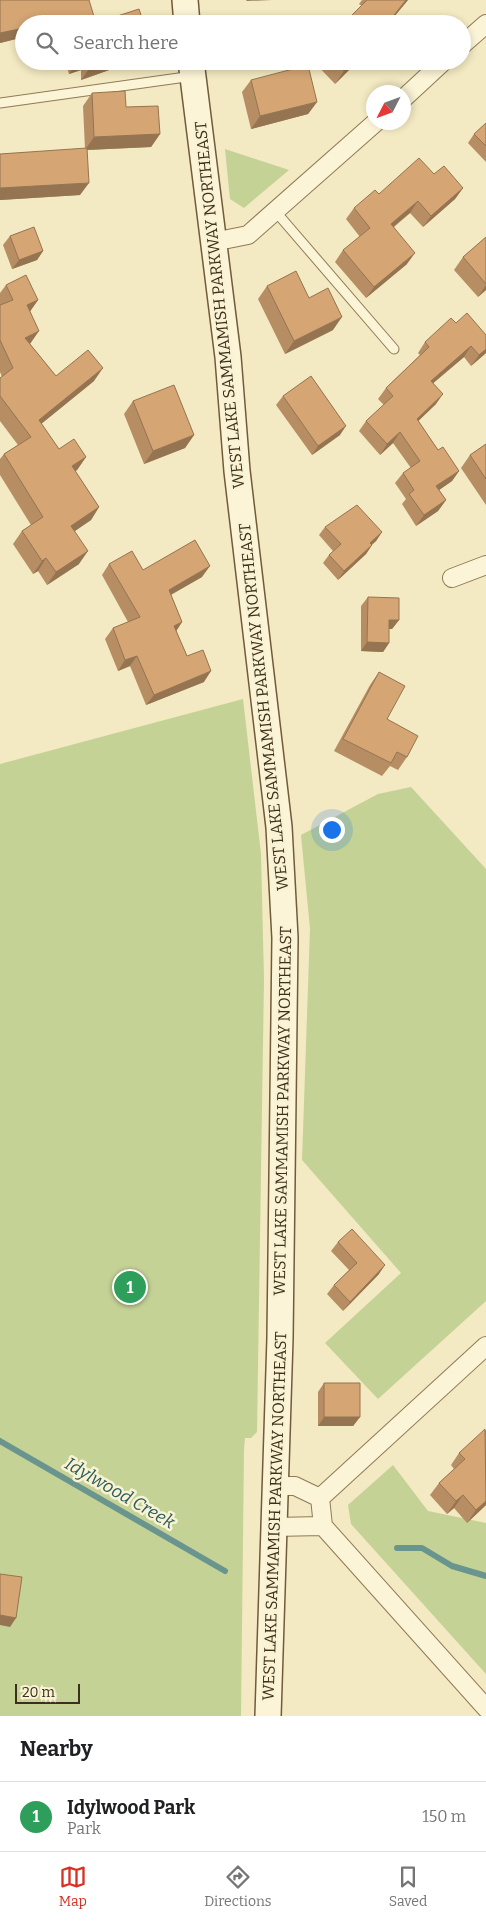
<!DOCTYPE html>
<html lang="en">
<head>
<meta charset="utf-8">
<style>
  :root { --surface:#fff; --page:#f6f6f6; --text:#202124; --muted:#757577; --line:#e0e0e0; --accent:#d93025 }
  body { margin:0; font-family:Bitter,serif; background:var(--page); color:var(--text) }
  .compass { position:absolute; left:366px; top:85px; width:45px; height:45px; border-radius:50%; background:var(--surface); box-shadow:0 2px 8px #0003; rotate:228deg }
  .scale { position:absolute; left:15px; bottom:12px; width:65px; box-sizing:border-box; padding-left:5px; border:2px solid #3d2f1d; border-top:0; font-size:14px; line-height:18px; white-space:nowrap; color:#3d2f1d; -webkit-text-stroke:4px #f9f2d3; paint-order:stroke }
  .you { position:absolute; left:331px; top:829px; width:18px; height:18px; margin:-12px; border:4px solid #fff; border-radius:50%; background:#1a73e8; box-shadow:0 0 0 8px #1a73e833 }
  .badge { display:grid; place-items:center; width:32px; height:32px; border-radius:50%; background:var(--accent); color:#fff; font-size:16px; font-weight:700 }
  .pin { position:absolute; translate:-50% -50%; border:2px solid #fff; box-shadow:0 1px 5px #0006 }
  .list { margin:0; padding:0; list-style:none }
  h2 { display:flex; justify-content:space-between; align-items:center; height:65px; margin:0; padding:0 20px; font-size:21px }
  h2 small { font-size:16px; font-weight:400; color:var(--muted) }
  .list li { display:grid; grid-template-columns:32px 1fr auto; gap:15px; align-items:center; box-sizing:border-box; height:70px; padding:0 20px; border-top:1px solid var(--line) }
  .list b { display:block; font-size:19px; white-space:nowrap }
  .list p { margin:0; font-size:16px; white-space:nowrap; color:var(--muted) }
  .list em { font-size:16px; font-style:normal; color:var(--muted) }
  .icon { flex:none; width:28px; height:28px; fill:none; stroke:currentColor; stroke-width:2; stroke-linecap:round; stroke-linejoin:round }
  .map { position:relative; flex:none; width:486px; height:1716px; overflow:hidden }
  .search { position:absolute; background:var(--surface); box-shadow:0 2px 8px #0003; left:15px; right:15px; top:15px; height:55px; display:flex; align-items:center; gap:12px; box-sizing:border-box; padding:0 18px; border-radius:28px; color:var(--muted); font-size:19px }
  .sheet { height:135px; background:var(--surface) }
  nav { display:flex; justify-content:space-around; align-items:center; box-sizing:border-box; height:70px; border-top:1px solid var(--line); background:var(--surface); font-size:14px; color:var(--muted) }
  nav a { display:grid; justify-items:center; gap:2px }
  nav .on { color:var(--accent) }
  .map>svg:first-child { display:block }
  .green { fill:#c5d295 }
  .lines { fill:none; stroke-linecap:round; stroke-linejoin:round }
  .stream { stroke:#6a958e; stroke-width:6 }
  .service-casing { stroke:#8f7a57; stroke-width:11 }
  .minor-casing { stroke:#8f7a57; stroke-width:20 }
  .secondary-casing { stroke:#715b3a; stroke-width:28 }
  .service { stroke:#fcf4d7; stroke-width:9 }
  .minor { stroke:#fcf4d7; stroke-width:18 }
  .secondary { stroke:#fcf4d7; stroke-width:25 }
  .wall { fill:#b78e64 }
  .shaded-wall { fill:#957451 }
  .building { fill:#d5a574; stroke:#957451 }
  .labels { text-anchor:middle; stroke-width:5; stroke-linejoin:round; paint-order:stroke }
  .street-label { font-size:16px; fill:#3d2f1d; stroke:#f9f2d3 }
  .water-label { font-size:18px; font-style:italic; fill:#2a5d5f; stroke:#f9f2d3 }
</style>
</head>
<body>
<div class="map">
<svg width="486" height="1716" viewBox="0 0 486 1716">
  <rect width="100%" height="100%" fill="#f3e9c2"/>
  <!-- green -->
  <path class="green" d="M225,149l64,21 -45,38 -14,-9z
    M243,699l18,155 3,125 -7,453 -6,6h-6l-1,11 -3,267h-241v-952z
    M411,787l75,82v432l-108,98 -53,-56 76,-70 -99,-113 8,-231 -9,-94 77,-41z
    M393,1465l35,46 58,12v151l-135,-150 -3,-19z"/>
  <g class="lines">
    <!-- stream -->
    <path class="stream" d="M0,1441l225,130
      M397,1548h25l30,18 34,10"/>
    <defs>
      <path id="service" d="M0,103l193,-27
        M276,212l118,137"/>
      <path id="minor" d="M462,45l24,-21
        M404,98l40,-37
        M213,242l35,-7 128,-113
        M452,578l34,-13
        M275,1486h20l25,12
        M320,1498l3,28 163,182
        M320,1498l166,-152
        M273,1527l50,-1"/>
      <path id="secondary" d="M185,0l2,24
        M191,61l37,296 9,114 42,356 6,111 -5,400 -12,378"/>
    </defs>
    <!-- service casing -->
    <use href="#service" class="service-casing"/>
    <!-- minor casing -->
    <use href="#minor" class="minor-casing"/>
    <!-- secondary casing -->
    <use href="#secondary" class="secondary-casing"/>
    <!-- service -->
    <use href="#service" class="service"/>
    <!-- minor -->
    <use href="#minor" class="minor"/>
    <!-- secondary -->
    <use href="#secondary" class="secondary"/>
  </g>
  <!-- wall -->
  <path class="wall" d="M0,0l96,23 48,1h-120v13l-24,6z
    M362,0h46l-20,24 -29,-20z
    M65,61h53l-6,8 -31,11v-10l-12,4z
    M313,61h45l-23,23z
    M251,80l66,22 -9,12 -57,15 -9,-37z
    M92,93l34,14 34,27 -9,13 -64,3 -7,45 -80,5v-46l85,-5 -2,-43z
    M486,123v39l-18,-19 6,-9z
    M434,174l29,14 -8,11 -32,28 -13,-14 -16,14 13,37 -41,34 -31,-36 8,-12 17,-13 -14,-18 8,-11 25,-14z
    M10,236l33,15 -6,9 -25,9 -9,-24z
    M486,237v53l-8,7 -24,-27 9,-13z
    M6,285l32,15 -8,11v33l26,32 38,5 -53,43 18,25 27,8 -9,13 -2,1 24,36 -8,13 -16,11 4,33 -32,21 -9,-14 -5,3 -20,-30 9,-13 9,-6 -31,-50v-16l4,-5 14,-9 -18,-24v-43l2,-1 -2,-5v-79z
    M267,286l42,12 24,32 -48,24 -27,-55z
    M456,323l30,12v18l-15,13 -7,-9 -31,26 3,21 -18,17 20,29 21,21 -7,10 -13,9 7,10 -8,11 -22,15 -14,-22 4,-5 -11,-16 8,-10 8,-5 -18,-25 -13,12 -21,-24 7,-10 18,-16 -6,-6 8,-11 34,-33 -2,-2 7,-11z
    M283,396l57,39 -28,20 -36,-50z
    M133,401l61,34 -9,13 -41,16 -20,-50z
    M486,444v61l-25,-37 9,-13z
    M325,527l57,5 -6,9 -4,4 -6,9 -28,26 -15,-17 6,-8 4,-4 -14,-16z
    M109,564l34,6 59,7 -31,18 11,27 -6,9 11,25 17,26 -58,23 -16,-39 -12,5 -13,-32 8,-11 15,-6 -26,-47z
    M368,597l31,23 -7,9h-3v14l-6,9 -22,-1v-45z
    M379,672l8,47 20,38 -9,13 -8,-4 -8,10 -48,-25 36,-66z
    M338,1242l41,32 -36,37 -16,-17 7,-9 15,-15 -18,-19z
    M324,1383l36,34 -7,9h-35v-34z
    M486,1430v75l-19,18 -13,-15 -7,6 -17,-19 9,-12 15,-14 -3,-4 8,-12z"/>
  <!-- shaded-wall -->
  <path class="shaded-wall" d="M247,0h25l-26,1z
    M406,0h2l-20,24h-1z
    M62,19l-4,5h-17z
    M24,28v9l-24,6v-10z
    M81,61h6l-6,9 -12,4 8,-11z
    M110,61h8l-6,8 -31,11 8,-11z
    M354,61h4l-23,23 9,-13z
    M317,102l-9,12 -57,15 9,-13z
    M160,134l-9,13 -66,3 9,-13z
    M89,183l-9,12 -80,5v-12z
    M463,188l-8,11 -32,28 8,-11z
    M418,201l-8,12 -27,22 8,-11z
    M43,251l-6,9 -25,9 7,-9z
    M415,253l-8,11 -41,34 8,-11z
    M486,285v5l-8,7z
    M38,300l-9,13 -2,-8z
    M342,317l-9,13 -48,24 9,-13z
    M39,331l-9,13 -5,-6z
    M471,346l-7,11 -40,34 7,-10z
    M486,349v4l-15,13 8,-11z
    M103,368l-9,13 -64,52 9,-13z
    M443,394l-7,10 -26,25 7,-10z
    M346,426l-6,9 -28,20 6,-9z
    M400,432l-7,11 -13,12 7,-11z
    M194,435l-9,13 -41,16 9,-13z
    M86,457l-9,13 -14,9 9,-13z
    M459,471l-7,10 -23,16 7,-11z
    M446,500l-8,11 -22,15 8,-11z
    M99,507l-8,13 -28,19 8,-13z
    M382,532l-6,9 -12,10 6,-8z
    M372,545l-6,9 -28,26 6,-9z
    M88,551l-9,13 -32,21 9,-13z
    M46,558l-8,13 -5,3 9,-13z
    M210,566l-8,11 -41,23 8,-10z
    M389,620h10l-7,9h-9z
    M182,622l-7,11 -1,-7z
    M367,642l22,1 -6,9 -22,-1z
    M137,656l-7,10 -12,5 7,-11z
    M211,671l-7,11 -58,23 8,-10z
    M385,1265l-6,9 -36,37 7,-9z
    M324,1417h36l-7,9h-35z
    M463,1495l-9,13 -7,6 9,-13z
    M486,1501v4l-19,18 9,-13z
    M0,1615l16,3 -6,9 -10,-2z"/>
  <!-- building -->
  <path class="building" d="M0,0h89l7,23 43,-14 5,15h-81l-1,-5 -21,5h-17v4l-24,5z
    M367,0h39l-19,24h-44z
    M89,61h21l-21,8z
    M334,61h20l-10,10z
    M308,65l9,37 -57,14 -9,-36z
    M125,91l1,16 32,-1 2,28 -66,3 -2,-44z
    M486,123v23l-12,-12z
    M87,148l2,35 -89,5v-34z
    M419,158l15,16 10,-8 19,22 -32,28 -13,-15 -27,23 24,29 -41,34 -31,-37 27,-22 -16,-20 21,-18 4,4z
    M34,227l9,24 -24,9 -9,-24z
    M486,237v47l-23,-27z
    M296,271l13,27 19,-10 14,29 -48,24 -27,-55z
    M26,275l12,25 -11,5 12,26 -14,7 31,38 32,-26 15,18 -64,52 20,29 15,-10 12,18 -14,9 27,41 -28,19 17,25 -32,21 -10,-14 -4,3 -20,-30 21,-14 -39,-63 27,-17 -31,-41v-18l13,-10 -13,-28v-35l13,-5 -7,-15z
    M467,313l19,22v14l-7,6 -8,-9 -40,35 12,13 -26,25 21,31 5,-3 16,24 -23,15 10,14 -22,15 -15,-21 5,-4 -11,-17 17,-12 -20,-29 -13,12 -21,-23 27,-25 -7,-8 43,-41 -4,-5 26,-24 5,5z
    M311,376l35,50 -28,20 -35,-50z
    M174,385l20,50 -41,16 -20,-50z
    M486,444v35l-16,-24z
    M357,505l25,27 -12,11 2,2 -28,26 -15,-16 12,-11 -16,-17z
    M195,540l15,26 -41,24 13,32 -8,4 13,30 16,-6 8,21 -57,24 -17,-39 -12,4 -12,-32 27,-11 -31,-53 23,-13 11,19z
    M368,597l31,1v22h-10v23l-22,-1z
    M379,672l26,14 -18,33 31,17 -11,21 -10,-5 -6,11 -48,-24z
    M352,1229l33,36 -35,37 -16,-17 23,-22 -19,-21z
    M324,1383h36v34h-36z
    M485,1429l1,72 -10,9 -13,-15 -7,6 -17,-18 26,-24 -6,-6z
    M0,1574l22,3 -6,41 -16,-3z"/>
  <g class="labels">
    <!-- street labels -->
    <g class="street-label">
      <text transform="translate(219 305) rotate(-96)" y="6">WEST LAKE SAMMAMISH PARKWAY NORTHEAST</text>
      <text transform="translate(263 707) rotate(-96)" y="6">WEST LAKE SAMMAMISH PARKWAY NORTHEAST</text>
      <text transform="translate(282 1111) rotate(-89)" y="6">WEST LAKE SAMMAMISH PARKWAY NORTHEAST</text>
      <text transform="translate(274 1516) rotate(-88)" y="6">WEST LAKE SAMMAMISH PARKWAY NORTHEAST</text>
    </g>
    <!-- water labels -->
    <g class="water-label">
      <text transform="translate(120 1493) rotate(30)" y="6">Idylwood Creek</text>
    </g>
  </g>
</svg>
<svg class="compass" viewBox="-18 -18 36 36"><path d="M0-13l5 13h-10z" fill="#e53935"/><path d="M0 13l5-13h-10z" fill="#757577"/></svg>
<div class="scale">20 m</div>
<div class="you"></div>
<div class="pin badge" style="left:130px;top:1287px;background:#2e9e5b">1</div>
<div class="search"><svg class="icon" aria-label="search" viewBox="0 0 24 24"><circle cx="10" cy="10" r="6"/><path d="M15 15l6 6"/></svg>Search here</div>
</div>
<section class="sheet">
<h2>Nearby<small></small></h2>
<ul class="list">
<li><span class="badge" style="background:#2e9e5b">1</span><div><b>Idylwood Park</b><p>Park</p></div><em>150 m</em></li>
</ul>
</section>
<nav>
<a class="on"><svg class="icon" aria-label="map" viewBox="0 0 24 24"><path d="M3 6l6-2 6 2 6-2v14l-6 2-6-2-6 2zM9 4v14M15 6v14"/></svg>Map</a>
<a><svg class="icon" aria-label="directions" viewBox="0 0 24 24"><path d="M12 3l9 9-9 9-9-9zM9 14v-3h6M13 9l2 2-2 2"/></svg>Directions</a>
<a><svg class="icon" aria-label="saved" viewBox="0 0 24 24"><path d="M7 4h10v16l-5-4-5 4z"/></svg>Saved</a>
</nav>
</body>
</html>
